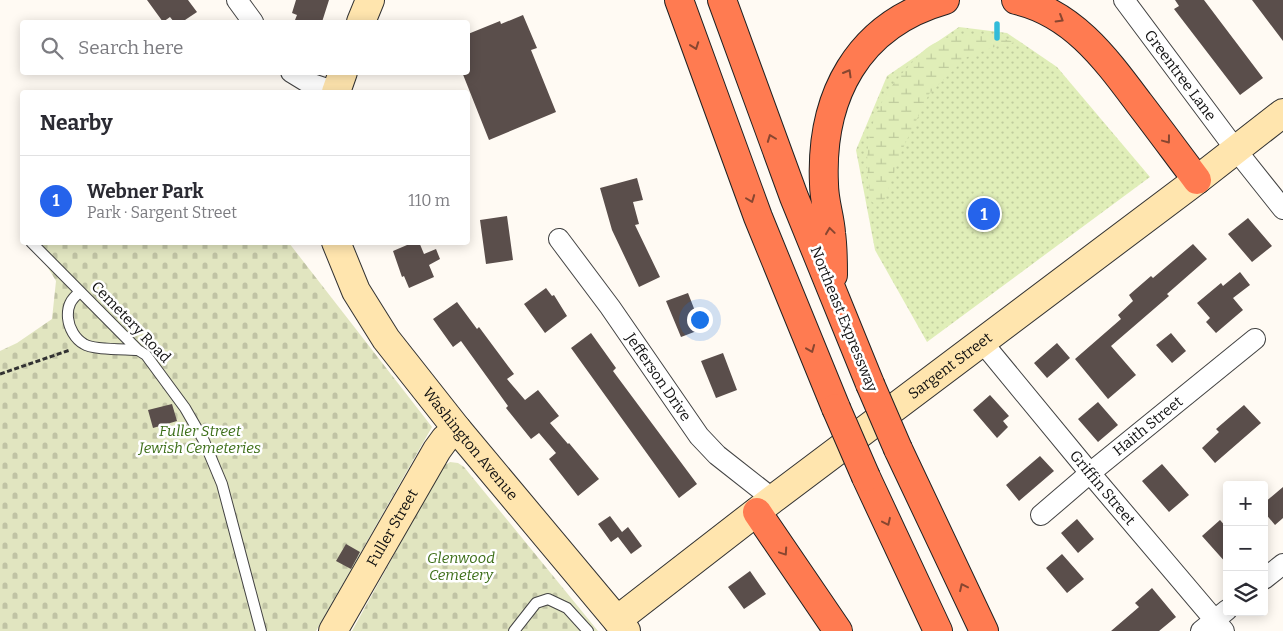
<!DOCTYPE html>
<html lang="en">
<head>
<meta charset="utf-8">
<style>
  :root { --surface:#fff; --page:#f2f2f3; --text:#2b2b33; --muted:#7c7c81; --line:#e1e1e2; --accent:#2563eb }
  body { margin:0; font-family:Bitter,serif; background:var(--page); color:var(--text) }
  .controls { position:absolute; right:15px; bottom:15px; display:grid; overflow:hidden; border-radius:5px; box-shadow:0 2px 12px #0003 }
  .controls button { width:45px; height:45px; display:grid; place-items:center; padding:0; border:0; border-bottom:1px solid var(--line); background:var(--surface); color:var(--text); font:25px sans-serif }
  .you { position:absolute; left:699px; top:319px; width:18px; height:18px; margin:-12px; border:4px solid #fff; border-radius:50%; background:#1a73e8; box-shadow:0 0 0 8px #1a73e833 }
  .badge { display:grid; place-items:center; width:32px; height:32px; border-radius:50%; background:var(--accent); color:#fff; font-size:16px; font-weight:700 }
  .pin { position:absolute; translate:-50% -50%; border:2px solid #fff; box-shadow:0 1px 5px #0006 }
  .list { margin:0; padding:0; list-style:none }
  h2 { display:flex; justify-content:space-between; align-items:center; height:65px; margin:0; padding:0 20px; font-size:21px }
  h2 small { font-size:16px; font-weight:400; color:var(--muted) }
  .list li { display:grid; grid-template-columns:32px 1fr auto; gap:15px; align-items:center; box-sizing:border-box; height:90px; padding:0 20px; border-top:1px solid var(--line) }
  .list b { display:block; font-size:19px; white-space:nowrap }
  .list p { margin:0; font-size:16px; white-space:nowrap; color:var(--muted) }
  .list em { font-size:16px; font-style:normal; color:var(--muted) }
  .icon { flex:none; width:28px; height:28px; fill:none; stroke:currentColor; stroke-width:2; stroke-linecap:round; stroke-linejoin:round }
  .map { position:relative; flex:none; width:1283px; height:631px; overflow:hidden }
  .search { position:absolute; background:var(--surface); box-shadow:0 2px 12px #0003; left:20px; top:20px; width:450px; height:55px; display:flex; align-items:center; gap:12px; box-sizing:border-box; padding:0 18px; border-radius:5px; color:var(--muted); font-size:19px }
  .panel { position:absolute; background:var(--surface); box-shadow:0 2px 12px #0003; left:20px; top:90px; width:450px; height:155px; border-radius:5px }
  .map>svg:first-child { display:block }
  .grass { fill:url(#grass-dots) }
  .wetland { fill:url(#wetland-marsh) }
  .cemetery { fill:url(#cemetery-stones) }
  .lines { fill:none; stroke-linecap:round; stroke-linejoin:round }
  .stream { stroke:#33bbd9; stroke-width:5.5 }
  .building { fill:#5a4e4b }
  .lane-casing { stroke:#434343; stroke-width:12 }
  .street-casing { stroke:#434343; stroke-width:22 }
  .secondary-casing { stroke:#323232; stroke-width:30 }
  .highway-casing { stroke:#212121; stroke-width:30 }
  .path { stroke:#323232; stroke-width:3; stroke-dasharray:5 2.5; stroke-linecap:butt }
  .lane { stroke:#fff; stroke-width:10 }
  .street { stroke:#fff; stroke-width:20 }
  .secondary { stroke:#ffe5ae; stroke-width:28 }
  .highway { stroke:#ff7b51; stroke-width:28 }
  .highway-bridge-casing { stroke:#212121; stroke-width:30; stroke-linecap:butt }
  .highway-bridge { stroke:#ff7b51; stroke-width:28 }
  .oneway { stroke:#884630 }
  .labels { text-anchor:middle; stroke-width:5; stroke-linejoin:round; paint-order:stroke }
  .street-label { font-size:15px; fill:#101010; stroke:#fff }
  .park-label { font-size:15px; font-style:italic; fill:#3d6f19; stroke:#fff }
</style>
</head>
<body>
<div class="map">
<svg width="1283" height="631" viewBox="0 0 1283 631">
  <defs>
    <pattern id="grass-dots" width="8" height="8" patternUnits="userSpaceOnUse" patternTransform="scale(1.25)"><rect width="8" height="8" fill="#e0eeb8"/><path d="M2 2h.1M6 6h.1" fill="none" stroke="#bfcb9d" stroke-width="1.8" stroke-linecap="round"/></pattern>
    <pattern id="wetland-marsh" width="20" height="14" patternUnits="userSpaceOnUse" patternTransform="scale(1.25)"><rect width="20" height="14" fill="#e0eeb8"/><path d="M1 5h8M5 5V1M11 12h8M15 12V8" fill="none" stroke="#bfcb9d"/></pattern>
    <pattern id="cemetery-stones" width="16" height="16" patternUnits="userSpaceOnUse" patternTransform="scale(1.25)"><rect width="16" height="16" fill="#e1e5c0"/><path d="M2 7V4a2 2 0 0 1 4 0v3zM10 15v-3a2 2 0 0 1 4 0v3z" fill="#c0c3a4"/></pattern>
  </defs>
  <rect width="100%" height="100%" fill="#fffaf3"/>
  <!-- grass -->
  <path class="grass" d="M959,27l48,6 50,34 93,110 -223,165 -52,-92 -19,-100 31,-74z"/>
  <!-- wetland -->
  <path class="wetland" d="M957,34l29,1 30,7 -19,4 -30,11 -38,37 -26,54 -19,53 -7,4 -5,-3c-12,-52 -2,-96 35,-134 8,-8 16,-19 26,-24 7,-4 16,-7 24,-10z"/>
  <!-- cemetery -->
  <path class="cemetery" d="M33,243h256l143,184 -116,204h-316v-280l17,-8 35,-24 4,-38z
    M450,462l8,1 6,4 134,164h-246l91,-165z"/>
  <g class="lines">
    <!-- stream -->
    <path class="stream" d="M997,24v14"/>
  </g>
  <!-- building -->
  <path class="building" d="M147,0h41l9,12 -15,10h-8l-4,-5 -7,5z
    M296,0h33l-7,22h-18l-9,-2 2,-5 -5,-2z
    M1175,0h29l59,78 -23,17 -66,-86 5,-3z
    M1252,0h31v41z
    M523,15l14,33 -6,2 25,62 -67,28 -27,-68h6v-38l32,-13 1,3z
    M637,178l6,22 -10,2 6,22 -4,1 25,52 -21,10 -27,-57 -12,-42z
    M507,216l6,44 -27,4 -6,-44z
    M1248,218l24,28 -20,16 -24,-28z
    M414,242h5l5,12 12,-5 4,10 -11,6 5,12 -25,11 -5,-12 -2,1 -9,-26z
    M1193,244l14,15 -40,35 2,2 -58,50 25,29 -28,24 -33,-40 46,-40 -3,-4 15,-14 -4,-6 22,-19 2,2z
    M1240,272l10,13 -17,13 10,12 -27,23 -10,-11 4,-4 -13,-15 24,-20 2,3z
    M546,288l6,8 2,-1 13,21 -22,17 -21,-29z
    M688,293l14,36 -21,8 -15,-36z
    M457,302l20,27 2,-2 35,47 -7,5 18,21 13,-10 21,26 -9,7 18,21 1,-1 30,36 -21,17 -29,-37 7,-6 -17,-20 -8,6 -25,-31 2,-2 -47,-65 -8,6 -20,-28z
    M591,333l25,35 -3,3 84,113 -18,14 -108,-150z
    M1171,333l15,18 -14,12 -16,-18z
    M1057,343l13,15 -23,20 -13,-15z
    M723,353l14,37 -21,8 -15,-37z
    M990,395l19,21 -6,5 5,6 -11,11 -24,-28z
    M1098,402l20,23 -20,17 -20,-23z
    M172,404l5,17 -24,7 -5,-18z
    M1244,405l17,18 -46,40 -13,-15 17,-16 -3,-3z
    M1040,456l14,15 -35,30 -13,-16z
    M1162,464l27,31 -20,17 -27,-31z
    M1283,487v31l-8,7 -11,-13v-9z
    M610,516l12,16 6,-5 14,19 -11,8 -13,-17 -7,5 -13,-18z
    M1077,519l17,20 -16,14 -17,-20z
    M1220,520l7,8v36l-25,-28z
    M346,544l14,8 -9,17 -15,-8z
    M1062,554l22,25 -17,14 -21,-25z
    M750,571l16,23 -22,15 -16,-22z
    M1152,588l24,29 -17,14h-48l28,-24 -4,-4z"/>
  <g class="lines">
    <defs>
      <path id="lane" d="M31,242l107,108 8,5 39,53 19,33 18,43 39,147
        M80,292c-9,7 -13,14 -12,26 1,10 7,21 16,26 8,6 42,5 54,6
        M514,631l22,-28 12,-4 19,9 21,23"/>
      <g id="street">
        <path d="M237,0l16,22"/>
        <path id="s1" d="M1124,0l112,150 47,59"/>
        <path d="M291,72l18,11 27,9"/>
        <path id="s2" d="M559,239l51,68 89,129 18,19 56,44"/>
        <path id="s3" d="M982,342l108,131 134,158"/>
        <path id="s4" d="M1041,515l49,-42 165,-134"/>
        <path d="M1264,579l19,-15"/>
        <path d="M1201,631l26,-21"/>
      </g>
      <g id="secondary">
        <path d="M361,22l9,-22"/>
        <path d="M336,92l7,-20"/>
        <path id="s5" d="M336,242l20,49 30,48 71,90 169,202"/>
        <path id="s6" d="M617,620l156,-121 424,-319 86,-67"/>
        <path id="s7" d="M333,631l104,-181 8,-11 12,-10"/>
      </g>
      <path id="highway" d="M679,0l79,217 78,191
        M722,0l72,197 76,187
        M1016,0c57,13 90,59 123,103 20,26 39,52 58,77
        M833,275c0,-13 0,-28 -2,-42 -1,-16 -7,-32 -7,-49 -4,-87 33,-159 121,-184
        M898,449l86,182
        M866,477l72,154
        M757,512l81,119"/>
    </defs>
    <!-- lane casing -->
    <use href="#lane" class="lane-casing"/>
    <!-- street casing -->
    <use href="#street" class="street-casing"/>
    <!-- secondary casing -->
    <use href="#secondary" class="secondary-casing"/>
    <!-- highway casing -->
    <use href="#highway" class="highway-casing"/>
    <!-- path -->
    <path class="path" d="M0,374l70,-24"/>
    <!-- lane -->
    <use href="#lane" class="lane"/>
    <!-- street -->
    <use href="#street" class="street"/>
    <!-- secondary -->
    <use href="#secondary" class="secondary"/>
    <!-- highway -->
    <use href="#highway" class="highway"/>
    <defs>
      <path id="highway-bridge" d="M870,384l28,65
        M836,408l30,69"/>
    </defs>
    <!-- highway-bridge casing -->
    <use href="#highway-bridge" class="highway-bridge-casing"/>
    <!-- highway-bridge -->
    <use href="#highway-bridge" class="highway-bridge"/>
  </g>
  <!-- one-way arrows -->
  <defs><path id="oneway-chevron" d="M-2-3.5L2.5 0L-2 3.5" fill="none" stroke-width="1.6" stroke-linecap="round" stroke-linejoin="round" transform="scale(1.25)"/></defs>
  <g class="oneway">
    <use href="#oneway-chevron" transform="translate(1060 19) rotate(31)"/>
    <use href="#oneway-chevron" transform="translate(695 46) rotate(70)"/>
    <use href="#oneway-chevron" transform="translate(848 73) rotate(-60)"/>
    <use href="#oneway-chevron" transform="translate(771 138) rotate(-111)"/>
    <use href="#oneway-chevron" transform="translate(1167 140) rotate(53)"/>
    <use href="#oneway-chevron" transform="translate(751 199) rotate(69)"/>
    <use href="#oneway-chevron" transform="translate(830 231) rotate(-98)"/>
    <use href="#oneway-chevron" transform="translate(811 349) rotate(68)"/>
    <use href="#oneway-chevron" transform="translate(887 522) rotate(65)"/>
    <use href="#oneway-chevron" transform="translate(784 552) rotate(56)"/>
    <use href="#oneway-chevron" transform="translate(963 587) rotate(-115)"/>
  </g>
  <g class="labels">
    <!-- street labels -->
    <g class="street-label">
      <text dy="5" stroke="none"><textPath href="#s1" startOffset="94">Greentree Lane</textPath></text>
      <text transform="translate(844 319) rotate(68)" y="5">Northeast Expressway</text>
      <text transform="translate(131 322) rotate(46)" y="5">Cemetery Road</text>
      <text dy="5" stroke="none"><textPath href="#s6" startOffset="419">Sargent Street</textPath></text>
      <text dy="5" stroke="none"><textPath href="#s2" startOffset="170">Jefferson Drive</textPath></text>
      <text dy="5" stroke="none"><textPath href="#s4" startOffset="139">Haith Street</textPath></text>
      <text dy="5" stroke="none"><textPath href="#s5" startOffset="244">Washington Avenue</textPath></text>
      <text dy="5" stroke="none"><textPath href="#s3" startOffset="189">Griffin Street</textPath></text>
      <text dy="5" stroke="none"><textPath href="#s7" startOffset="119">Fuller Street</textPath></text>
    </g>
    <!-- park labels -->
    <g class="park-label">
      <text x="200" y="436">Fuller Street<tspan x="200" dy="17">Jewish Cemeteries</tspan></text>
      <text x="461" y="563">Glenwood<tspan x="461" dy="17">Cemetery</tspan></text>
    </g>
  </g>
</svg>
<div class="controls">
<button>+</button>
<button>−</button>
<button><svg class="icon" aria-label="layers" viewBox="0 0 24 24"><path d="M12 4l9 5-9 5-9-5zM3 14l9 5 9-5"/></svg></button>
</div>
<div class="you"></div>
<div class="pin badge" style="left:984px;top:214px">1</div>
<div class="search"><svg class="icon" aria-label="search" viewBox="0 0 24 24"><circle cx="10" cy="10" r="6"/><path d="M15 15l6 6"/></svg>Search here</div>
<section class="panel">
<h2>Nearby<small></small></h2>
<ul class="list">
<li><span class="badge">1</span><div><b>Webner Park</b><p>Park · Sargent Street</p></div><em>110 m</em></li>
</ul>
</section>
</div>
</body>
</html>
